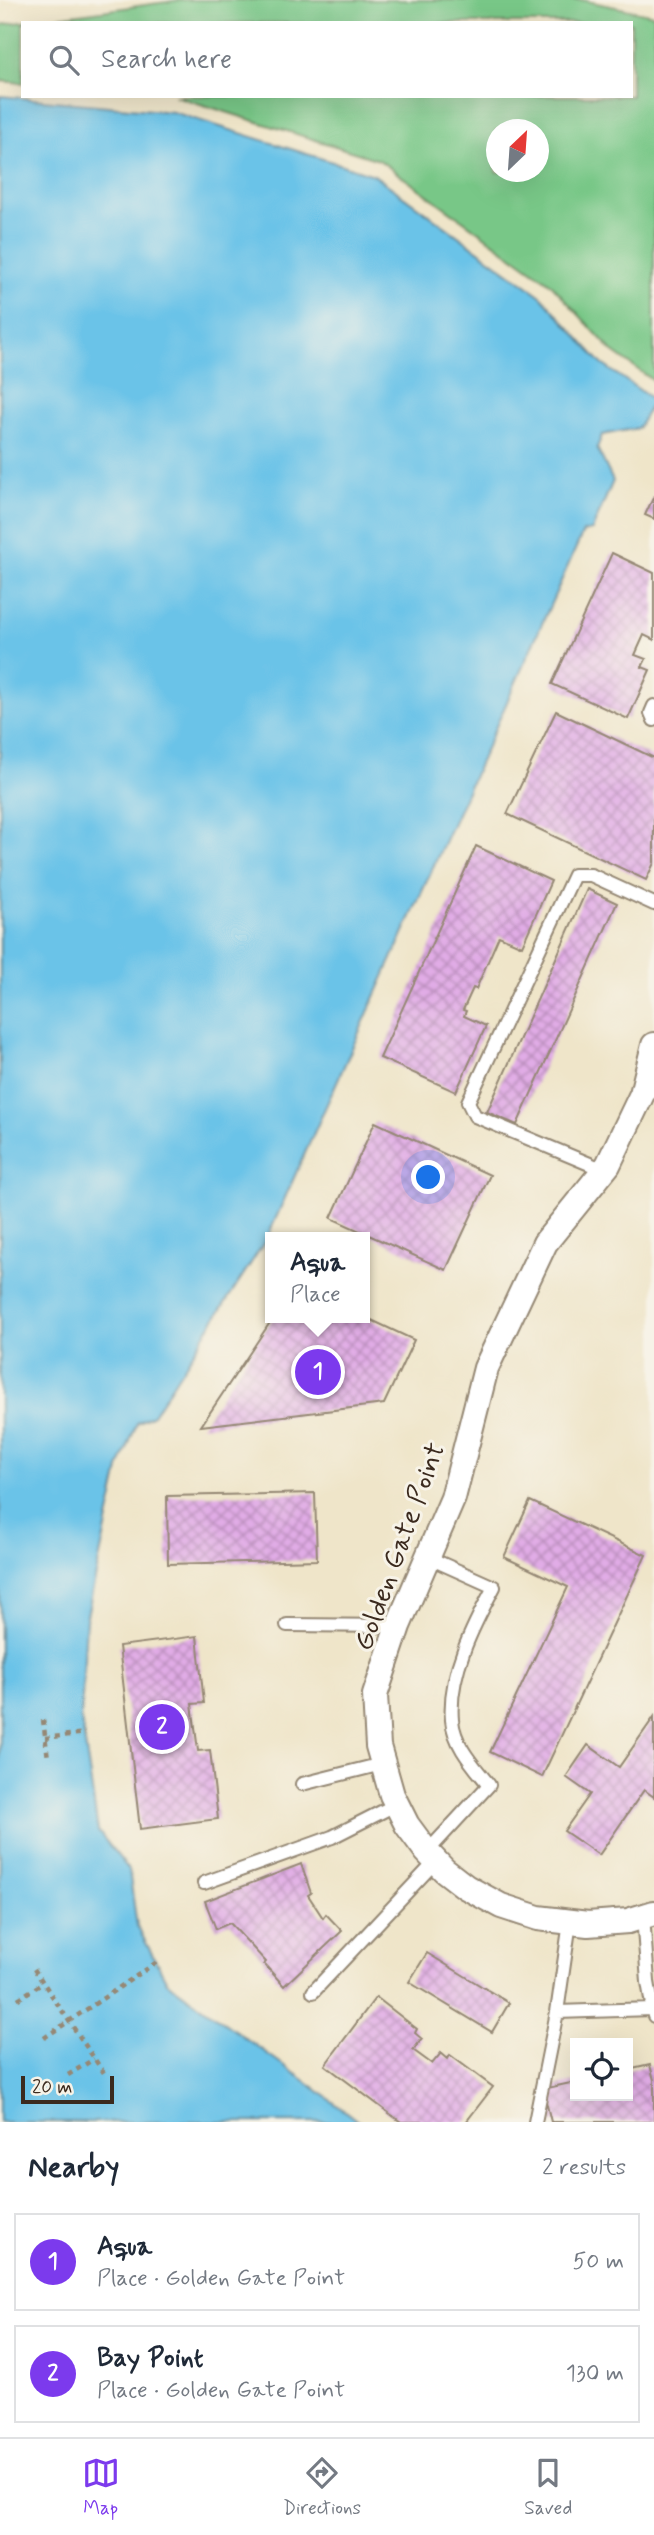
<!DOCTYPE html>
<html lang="en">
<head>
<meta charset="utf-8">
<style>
  :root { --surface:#fff; --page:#f2f2f3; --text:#1f2937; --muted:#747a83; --line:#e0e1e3; --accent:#7c3aed }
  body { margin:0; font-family:Mynerve,sans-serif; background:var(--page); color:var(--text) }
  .controls { position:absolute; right:21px; bottom:21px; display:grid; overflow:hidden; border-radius:0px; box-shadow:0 7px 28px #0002 }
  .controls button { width:63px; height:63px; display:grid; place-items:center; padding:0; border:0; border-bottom:2px solid var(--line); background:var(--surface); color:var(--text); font:35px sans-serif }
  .compass { position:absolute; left:486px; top:119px; width:63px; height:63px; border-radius:50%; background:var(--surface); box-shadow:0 7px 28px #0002; rotate:25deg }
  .scale { position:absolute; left:21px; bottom:18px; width:93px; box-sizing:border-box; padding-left:7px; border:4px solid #3b2a1e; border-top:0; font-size:19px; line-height:24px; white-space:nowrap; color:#3b2a1e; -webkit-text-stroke:5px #f7f3e8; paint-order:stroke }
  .you { position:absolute; left:429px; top:1178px; width:24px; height:24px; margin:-18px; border:5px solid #fff; border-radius:50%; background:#1a73e8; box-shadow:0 0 0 10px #1a73e833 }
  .badge { display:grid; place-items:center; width:46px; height:46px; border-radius:50%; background:var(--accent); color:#fff; font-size:23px; font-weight:700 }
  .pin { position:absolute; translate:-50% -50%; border:4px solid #fff; box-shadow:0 2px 7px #0006 }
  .popup { position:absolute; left:265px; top:1232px; width:105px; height:91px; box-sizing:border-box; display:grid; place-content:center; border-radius:0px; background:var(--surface); filter:drop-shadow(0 2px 5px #0005); font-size:23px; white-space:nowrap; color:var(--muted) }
  .popup b { font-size:26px; color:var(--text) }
  .popup::after { content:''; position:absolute; left:50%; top:100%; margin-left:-14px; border:14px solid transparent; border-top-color:var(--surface) }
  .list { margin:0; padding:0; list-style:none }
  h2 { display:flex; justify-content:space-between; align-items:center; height:91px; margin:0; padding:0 28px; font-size:30px }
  h2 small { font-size:23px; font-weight:400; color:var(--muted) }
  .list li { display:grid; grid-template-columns:46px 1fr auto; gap:21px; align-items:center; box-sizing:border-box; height:98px; margin:0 14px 14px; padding:0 14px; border:2px solid var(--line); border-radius:0px }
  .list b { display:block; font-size:26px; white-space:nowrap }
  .list p { margin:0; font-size:23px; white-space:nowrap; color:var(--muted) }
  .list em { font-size:23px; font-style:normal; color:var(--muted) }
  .icon { flex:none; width:38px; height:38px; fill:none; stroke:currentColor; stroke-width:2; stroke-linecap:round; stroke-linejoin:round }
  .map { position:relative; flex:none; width:654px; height:2122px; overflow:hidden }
  .search { position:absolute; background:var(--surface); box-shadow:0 7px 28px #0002; left:21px; right:21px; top:21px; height:77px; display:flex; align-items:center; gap:18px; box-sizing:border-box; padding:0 24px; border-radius:0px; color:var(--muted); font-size:26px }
  .sheet { height:315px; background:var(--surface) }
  nav { display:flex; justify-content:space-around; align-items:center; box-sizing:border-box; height:98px; border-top:2px solid var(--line); background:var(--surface); font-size:19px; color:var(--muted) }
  nav a { display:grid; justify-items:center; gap:4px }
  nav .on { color:var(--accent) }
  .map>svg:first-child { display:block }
  .green { fill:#78c787; stroke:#5a7852; stroke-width:2; fill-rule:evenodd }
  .water { fill:#6ac3e8; stroke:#527683; stroke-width:2 }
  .building { fill:url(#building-cross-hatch) }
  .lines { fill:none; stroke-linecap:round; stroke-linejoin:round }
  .lane-casing { stroke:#958874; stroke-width:16 }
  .street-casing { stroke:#958874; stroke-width:28 }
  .path { stroke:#958874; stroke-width:4.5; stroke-dasharray:5 5; stroke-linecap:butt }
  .lane { stroke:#fff; stroke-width:12 }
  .street { stroke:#fff; stroke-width:24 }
  .labels { text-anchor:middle; stroke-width:6; stroke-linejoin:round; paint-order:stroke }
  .street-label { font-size:28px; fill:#3b2a1e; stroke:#f7f3e8 }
</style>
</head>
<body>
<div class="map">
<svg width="654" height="2122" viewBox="0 0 654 2122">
  <defs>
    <pattern id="building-cross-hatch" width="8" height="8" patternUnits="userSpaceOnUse" patternTransform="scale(1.75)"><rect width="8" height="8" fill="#e1ace6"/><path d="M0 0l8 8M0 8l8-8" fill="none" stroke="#b88cba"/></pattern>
  </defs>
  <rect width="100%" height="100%" fill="#f7f3e8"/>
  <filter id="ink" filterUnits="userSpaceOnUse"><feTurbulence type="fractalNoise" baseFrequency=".0143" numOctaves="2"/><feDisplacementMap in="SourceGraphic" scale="14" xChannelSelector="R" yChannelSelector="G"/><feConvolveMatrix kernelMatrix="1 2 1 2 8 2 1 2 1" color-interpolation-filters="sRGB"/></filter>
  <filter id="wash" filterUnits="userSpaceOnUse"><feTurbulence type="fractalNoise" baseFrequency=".00686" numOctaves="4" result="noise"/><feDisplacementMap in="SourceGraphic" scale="28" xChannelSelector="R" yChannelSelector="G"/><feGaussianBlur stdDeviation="1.57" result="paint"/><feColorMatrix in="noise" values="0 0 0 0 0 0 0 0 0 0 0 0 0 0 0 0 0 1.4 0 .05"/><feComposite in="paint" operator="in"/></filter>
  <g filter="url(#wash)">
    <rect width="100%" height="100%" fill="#efe5c9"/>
    <!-- green -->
    <path class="green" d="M181,0h401l72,15v366l-42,-30 -62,-68 -171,-123 -204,-64h456v-73h-608v60l-23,-2v-56zM496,130h42v42h-42z"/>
    <!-- water -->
    <path class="water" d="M0,96l173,16 201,63 167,121 61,68 52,36 -16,28 -36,7 -5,13 16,33 -21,49 -9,2 -316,706 -114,177 -16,8 -18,46 -33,151 -5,97 17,114 31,39 8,56 30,56 144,103 48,37h-359z"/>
    <g id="blocks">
      <!-- building -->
      <path class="building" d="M654,496v23l-9,-4z
        M612,553l42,20v67l-10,-5 -9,20 11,4 -4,8 8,3 -22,49 -76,-35z
        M556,711l98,47v105l-8,17 -139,-66z
        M476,846l75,35 -29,65 -23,-10 -23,53 -3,-1 -10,22 3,1 -2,5 22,10 -30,66 -76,-34z
        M587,889l30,14 -100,222 -30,-13z
        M375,1122l115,53 -44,95 -115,-52z
        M365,1317l49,23 -30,64 -183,22 72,-108z
        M315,1493l2,67 -149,4 -1,-68z
        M530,1501l116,54 -104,222 -52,-25 78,-165 -64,-30z
        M197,1636l7,67 -12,1 6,47 12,-1 8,69 -78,10 -21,-183z
        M654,1717v80l-10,-7 -45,65 -35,-24 26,-37 -24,-17 22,-32 31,22z
        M301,1864l10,29 -3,2 15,23 3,-4 16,17 -58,55 -20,-22 2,-2 -36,-39 -14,6 -11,-28z
        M427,1953l82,50 -17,29 -83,-50z
        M376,1997l41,32 -2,4 7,6 -9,11 19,14 9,-11 7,6 2,-4 43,32 -27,35h-65l-76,-57z
        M650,2065l4,15v42h-103l-8,-33 32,-7v14h53v-26z"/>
    </g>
  </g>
  <g filter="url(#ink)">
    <use href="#blocks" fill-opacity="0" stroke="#958874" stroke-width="2"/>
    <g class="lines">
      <defs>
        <path id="lane" d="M654,706l-3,7 3,7
          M604,1170l-129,-54 -7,-14 106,-227h17l63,29
          M287,1625l111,1
          M302,1784l80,-20
          M427,1852l62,-67c-15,-19 -35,-40 -37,-65 -4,-46 21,-94 42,-133l-67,-30
          M204,1883l128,-46 65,-33
          M643,1916l5,66 6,34
          M313,1992l123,-131
          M557,2012l95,-3
          M535,2122l22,-110 13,-90"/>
        <path id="street" d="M654,1045l-12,49 -34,71 -63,78 -59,125 -33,130 -55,128 -23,69 3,51 14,49 15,30 20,27 17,18 22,17 35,19 37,12 50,6 40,-3 26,-8"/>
      </defs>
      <!-- lane casing -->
      <use href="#lane" class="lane-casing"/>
      <!-- street casing -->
      <use href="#street" class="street-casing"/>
      <!-- path -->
      <path class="path" d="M43,1720l5,38
        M45,1738l40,-5
        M34,1969l70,104
        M18,1999l25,-16
        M44,2038l116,-78
        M68,2075l26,-16"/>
      <!-- lane -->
      <use href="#lane" class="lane"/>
      <!-- street -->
      <use href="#street" class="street"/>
    </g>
  </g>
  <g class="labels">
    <!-- street labels -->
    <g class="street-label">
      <text transform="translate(398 1546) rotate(-70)" y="10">Golden Gate Point</text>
    </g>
  </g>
</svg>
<div class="controls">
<button><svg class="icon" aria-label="locate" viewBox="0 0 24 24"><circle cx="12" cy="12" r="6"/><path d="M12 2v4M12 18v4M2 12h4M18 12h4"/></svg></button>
</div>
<svg class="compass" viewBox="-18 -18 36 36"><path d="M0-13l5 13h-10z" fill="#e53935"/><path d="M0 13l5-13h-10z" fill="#747a83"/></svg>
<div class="scale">20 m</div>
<div class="you"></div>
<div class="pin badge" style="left:318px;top:1372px">1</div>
<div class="popup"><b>Aqua</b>Place</div>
<div class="pin badge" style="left:162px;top:1727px">2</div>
<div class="search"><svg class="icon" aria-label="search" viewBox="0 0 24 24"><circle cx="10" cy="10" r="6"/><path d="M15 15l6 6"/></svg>Search here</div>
</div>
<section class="sheet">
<h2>Nearby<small>2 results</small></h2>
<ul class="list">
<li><span class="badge">1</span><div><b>Aqua</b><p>Place · Golden Gate Point</p></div><em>50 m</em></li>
<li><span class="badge">2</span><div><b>Bay Point</b><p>Place · Golden Gate Point</p></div><em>130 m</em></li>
</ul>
</section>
<nav>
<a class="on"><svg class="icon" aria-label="map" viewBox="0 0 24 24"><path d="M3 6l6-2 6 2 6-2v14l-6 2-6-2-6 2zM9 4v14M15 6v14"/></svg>Map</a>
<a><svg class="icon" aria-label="directions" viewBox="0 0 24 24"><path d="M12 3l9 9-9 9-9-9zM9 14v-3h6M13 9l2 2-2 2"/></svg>Directions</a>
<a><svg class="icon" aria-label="saved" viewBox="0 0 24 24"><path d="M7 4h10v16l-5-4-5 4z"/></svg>Saved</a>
</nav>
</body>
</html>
